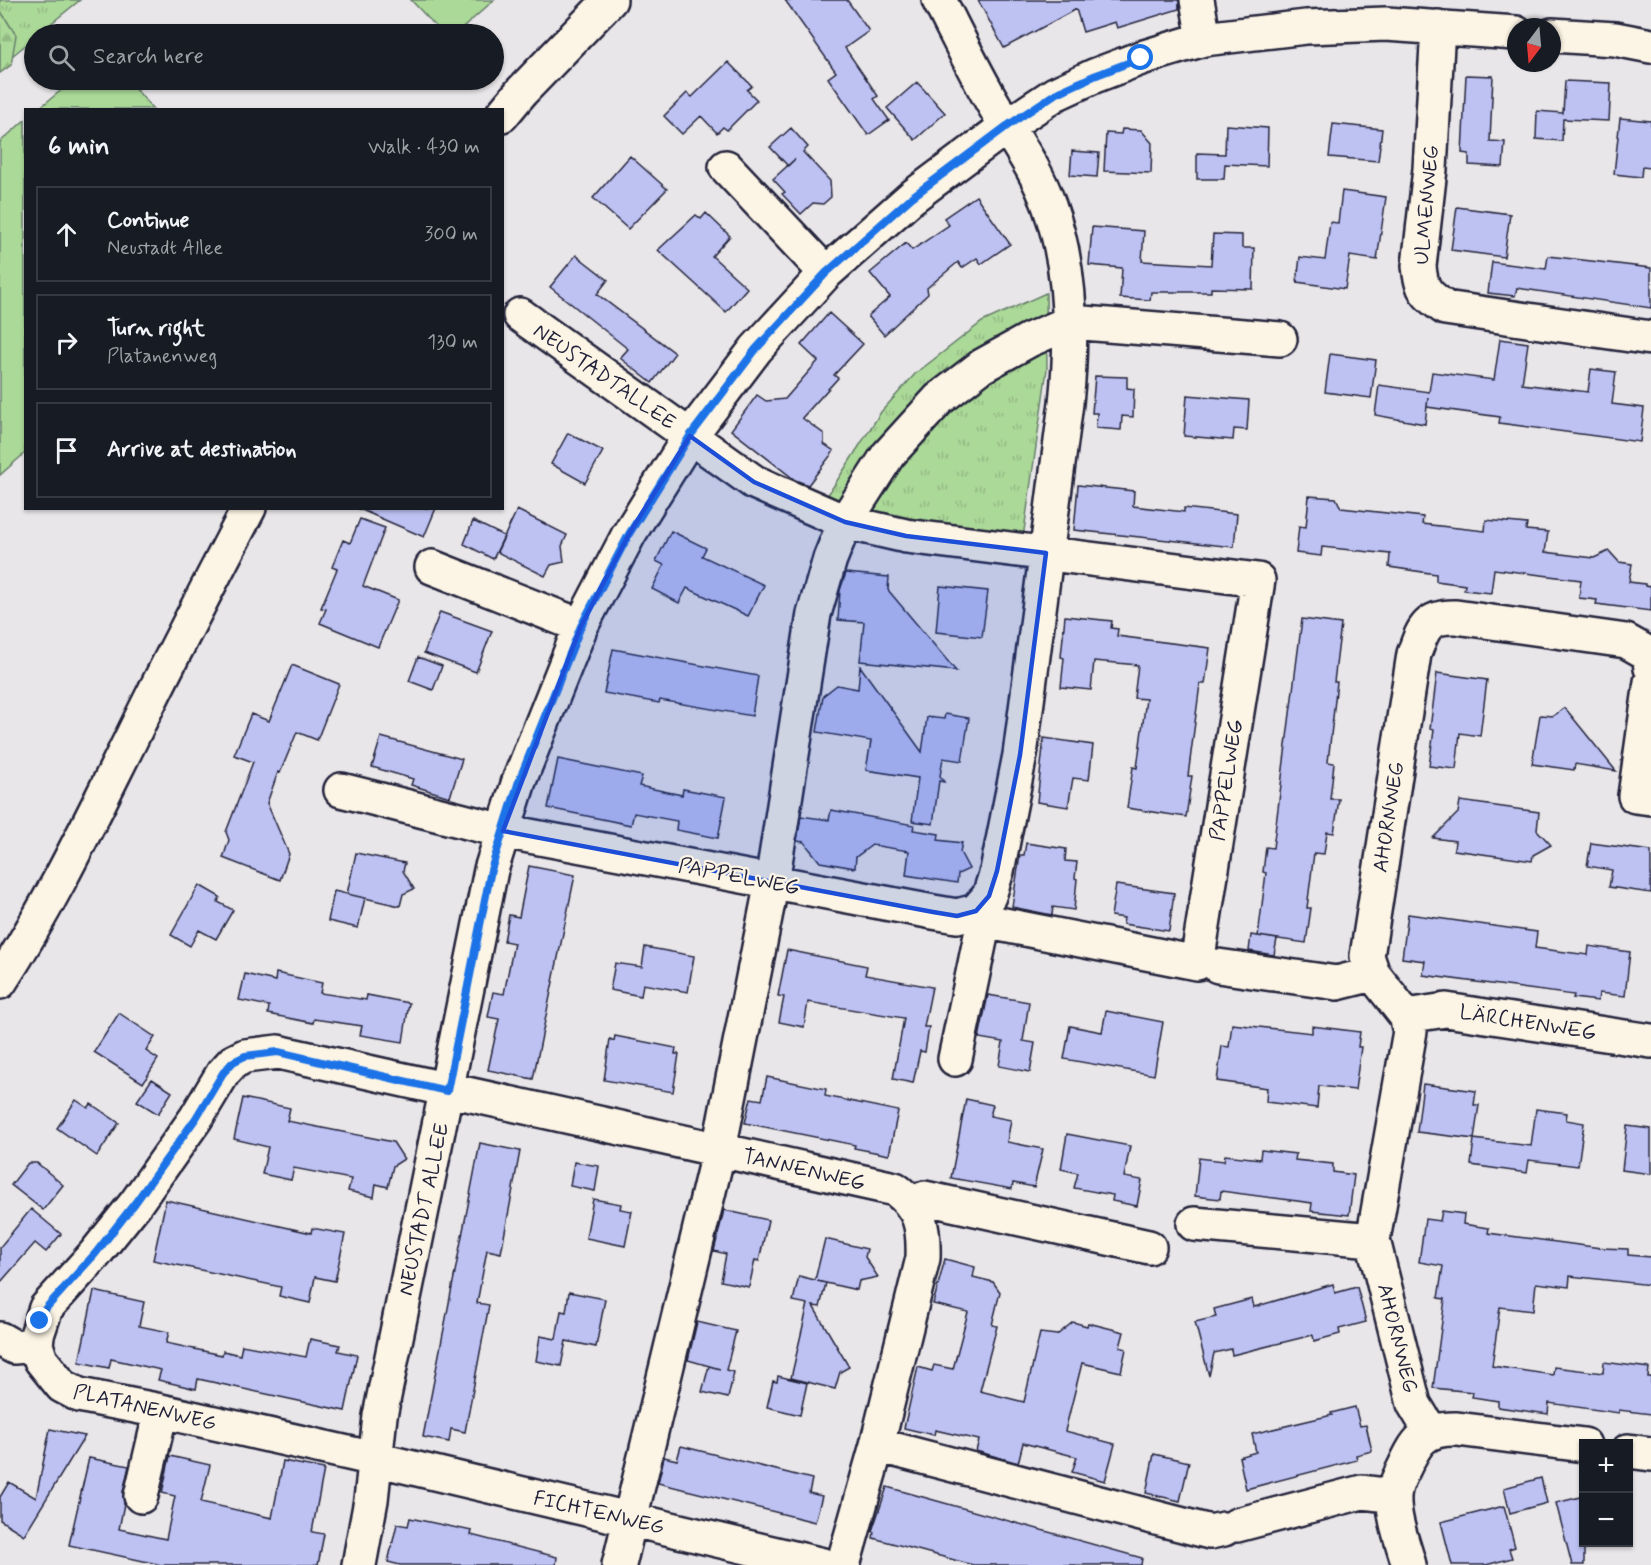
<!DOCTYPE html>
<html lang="en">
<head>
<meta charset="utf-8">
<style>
  :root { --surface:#171b24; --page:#242831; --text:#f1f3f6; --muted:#9ea1a6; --line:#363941 }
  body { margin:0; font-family:Mynerve,sans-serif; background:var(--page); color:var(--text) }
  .controls { position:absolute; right:18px; bottom:18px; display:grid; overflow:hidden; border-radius:0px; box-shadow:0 2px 4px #0004 }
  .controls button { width:54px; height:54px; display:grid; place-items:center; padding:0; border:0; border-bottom:2px solid var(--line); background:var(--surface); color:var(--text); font:30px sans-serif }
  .compass { position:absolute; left:1507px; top:18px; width:54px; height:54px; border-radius:50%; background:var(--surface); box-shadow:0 2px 4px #0004; rotate:196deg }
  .stop { position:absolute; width:18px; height:18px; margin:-14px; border:4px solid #1a73e8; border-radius:50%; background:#fff }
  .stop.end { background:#1a73e8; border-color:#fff; box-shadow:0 2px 6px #0008 }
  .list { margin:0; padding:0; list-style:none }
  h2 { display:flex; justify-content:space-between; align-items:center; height:78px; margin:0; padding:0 24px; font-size:26px }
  h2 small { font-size:20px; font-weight:400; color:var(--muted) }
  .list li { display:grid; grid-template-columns:39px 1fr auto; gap:18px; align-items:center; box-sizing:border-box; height:96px; margin:0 12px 12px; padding:0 12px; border:2px solid var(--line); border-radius:0px }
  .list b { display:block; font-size:22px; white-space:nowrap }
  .list p { margin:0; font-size:20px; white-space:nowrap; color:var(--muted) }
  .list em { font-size:20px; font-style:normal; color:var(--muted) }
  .icon { flex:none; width:33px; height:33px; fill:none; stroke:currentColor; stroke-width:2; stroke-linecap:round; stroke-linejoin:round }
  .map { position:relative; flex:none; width:1651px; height:1565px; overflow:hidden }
  .search { position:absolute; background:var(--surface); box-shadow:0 2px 4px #0004; left:24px; top:24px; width:480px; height:66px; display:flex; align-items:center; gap:15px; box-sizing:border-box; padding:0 21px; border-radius:33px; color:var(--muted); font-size:22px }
  .panel { position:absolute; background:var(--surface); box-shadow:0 2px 4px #0004; left:24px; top:108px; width:480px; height:402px; border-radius:0px }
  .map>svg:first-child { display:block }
  .grass { fill:url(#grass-tufts); stroke:#667e6a; stroke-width:1.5 }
  .forest { fill:url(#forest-firs); stroke:#667e6a; stroke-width:1.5 }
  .pitch { fill:#abd998; stroke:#667e6a; stroke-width:1.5 }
  .building { fill:#bdc2f3; stroke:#22223b; stroke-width:1.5 }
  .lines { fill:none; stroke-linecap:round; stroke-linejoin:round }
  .minor-casing { stroke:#22223b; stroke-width:38 }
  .minor { stroke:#fcf5e5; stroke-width:33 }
  .route { stroke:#1a73e8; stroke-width:8 }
  .marked { fill:#1d4ed8; fill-opacity:0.2; stroke:#1d4ed8; stroke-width:4.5; stroke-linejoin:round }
  .labels { text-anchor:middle; stroke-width:4.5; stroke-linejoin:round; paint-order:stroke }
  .street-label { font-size:21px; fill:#22223b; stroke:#fcf5e5 }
</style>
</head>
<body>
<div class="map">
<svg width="1651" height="1565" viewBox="0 0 1651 1565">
  <defs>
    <pattern id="grass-tufts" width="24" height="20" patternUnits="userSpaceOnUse" patternTransform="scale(1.5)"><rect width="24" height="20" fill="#abd998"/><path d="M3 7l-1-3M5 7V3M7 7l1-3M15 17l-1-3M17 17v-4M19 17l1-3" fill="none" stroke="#93ba84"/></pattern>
    <pattern id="forest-firs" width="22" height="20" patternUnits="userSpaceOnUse" patternTransform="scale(1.5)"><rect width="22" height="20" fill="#abd998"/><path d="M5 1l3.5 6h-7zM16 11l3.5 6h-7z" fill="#93ba84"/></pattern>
  </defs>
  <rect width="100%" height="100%" fill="#e9e6e9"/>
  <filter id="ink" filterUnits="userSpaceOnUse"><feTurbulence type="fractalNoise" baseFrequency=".0167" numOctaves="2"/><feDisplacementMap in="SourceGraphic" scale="12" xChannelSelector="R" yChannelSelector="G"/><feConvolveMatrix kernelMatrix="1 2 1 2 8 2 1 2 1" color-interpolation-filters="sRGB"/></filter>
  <g filter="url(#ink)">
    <!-- grass -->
    <path class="grass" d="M0,0h80l-42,34h-4v4l-34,28z
      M1046,293l1,76 -24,169 -61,-3 -140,-31 59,-92 34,-38 67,-52z"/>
    <!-- forest -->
    <path class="forest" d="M0,10l16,25 -5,30 -11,8z"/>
    <!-- pitch -->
    <path class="pitch" d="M411,0h83l-38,34h-13z
      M74,80h54l25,29h-115z
      M25,120v333l-25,22v-333z"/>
    <!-- building -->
    <path class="building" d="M785,0h62l22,31 -24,17 33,48 -4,3 15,21 -21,15 -40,-57 8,-6z
      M978,0h201v9l-62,19 -2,-6 -32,10 -7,-23 -72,39z
      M728,62l24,24 -5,4 10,10 -30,30 -4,-3 -6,6 -16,-17 -19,18 -18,-18 23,-23 5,4z
      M1466,75l27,1 -3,65 15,1 -2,25 -34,-2v-11l-7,-1z
      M1565,81l46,2 -2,38 -46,-2 -1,22 -26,-2 1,-28 26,2z
      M917,82l28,31 -30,27 -28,-32z
      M1620,118l31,3v47l-9,-1 -1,10 -27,-3z
      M1333,124l49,5 -4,32 -49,-4z
      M1226,125l42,3 -1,38 -42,-2 -1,15h-27v-26l28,1z
      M791,128l17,19 -5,5 27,29 1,16 -8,7 -10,-1 -12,11 -19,-20 3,-2 -12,-13 22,-20 -7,7 -18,-19z
      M1122,129l19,1 11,13 -1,30 -47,-2 2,-38 15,1z
      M1072,151l27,2 -2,24 -27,-2z
      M630,156l37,33 -39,40 -35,-31z
      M1342,191l44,6 -9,63 -27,-4 -5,33 -48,-7 3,-25 25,3 5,-38 8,1z
      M976,196l34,48 -29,20 -4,-6 -15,10 -4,-6 -31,26 1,6 -44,41 -16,-19 22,-19 -20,-24 36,-30 6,7 37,-25 -5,-7z
      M1457,207l53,7 -6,43 -53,-7z
      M706,213l24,23 -18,20 35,32 -21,24 -68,-62 38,-35 5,4z
      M1092,227l52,4 -2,30 69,4 2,-31 29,1v13h12l-1,41 -42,-1v4h-60l-1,8 -30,-2 2,-30 -33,-3z
      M576,255l32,25 -11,14 78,59 -23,30 -32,-25 8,-9 -78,-62z
      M1548,256l103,12v40l-134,-20 -2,8 -27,-3 4,-31 54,7z
      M829,313l34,31 -29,31 4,3 -36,40 22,16v10l10,7 -26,34 -13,-5 -64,-50 26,-35 9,6 19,-2 33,-38 -17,-16z
      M1500,339l28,4 -6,41 66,8 3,-23 25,3 -4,32 32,4 -4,34 -141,-19 1,-6 -73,-10 1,-10 -3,27 -50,-9 4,-30 50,7 3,-20 62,8z
      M1330,354l46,6 -5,38 -46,-6z
      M1095,376l32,1v11l7,1 -1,28 -11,-1 -1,14 -25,-2 1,-15h-5z
      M1187,395l62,5 -2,30 -13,-1 -1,11 -49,-4z
      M568,433l35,18 -18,32 -34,-19z
      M1078,485l56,6 -1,15 51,6v-4l53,6 -3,33 -160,-17z
      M1309,496l27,2 5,10 82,9 -1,7 63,7 1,-11 41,4 -1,6 22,2 -3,20 49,6 15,-7 10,11 13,2 -3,18 16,2v2l6,1v24l-55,-7 1,-4 -18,-2 2,-18 -87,-11 -3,24 -27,-3 1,-5 -29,-4v-7l-47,-7 1,-13 -68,-7 -1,9 -25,-3 3,-27 7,1z
      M357,508h79l-12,29z
      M517,510l50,25 -5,11 2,16 -13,3 -6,11 -48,-24z
      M360,519l25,9 -22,58 35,14 -20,47 -58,-24 6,-14 -5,-1 16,-39 -5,-2 11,-27 7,3z
      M473,521l31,15 -11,23 -29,-15z
      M671,531l35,17 -4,8 62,29 -16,31 -61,-28 -8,15 -27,-14 12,-24 -8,-4z
      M846,573l43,4 -1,13 68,81 -96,-10 4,-39 -26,-2 2,-30z
      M940,586l48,5 -6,46 -46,-5z
      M440,612l52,19 -16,41 -52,-19z
      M1065,616l47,5 -1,7 7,1 -1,7 93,12 -5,36h-5l-12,92h4l-6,41 -59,-9 6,-41 4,1 9,-69 -12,-1 4,-33 -44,-4 -3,29 -30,-3 3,-29 -3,-1z
      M1302,619l39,5 -7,58h3l-9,80 6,1 -4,36h9l-5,34 -7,-1 -3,22 -10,-1 -7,55h4l-5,35 -48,-7 8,-63 -3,-1 3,-25 7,1z
      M613,649l145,27 -6,40 -92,-16 -1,3 -55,-10z
      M418,657l24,9 -9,24 -24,-9z
      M292,665l47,19 -22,56 -20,-8 -17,41 -2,-1 -11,31 22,51 -9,26 -57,-22 6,-18 -3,-8 27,-70 -19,-7 17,-41 18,7z
      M860,666l62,86 5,-35 17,2 1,-5 24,4 -7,43 -19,-3 -3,18 4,6 -5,-1 -6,43 -21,-3 6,-43 -52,-8 5,-29 -54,-9 6,-36 14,-11 21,4z
      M1437,673l50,7 -7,56 -20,-3 -4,36 -27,-3 5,-36 -4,-1z
      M1565,708l51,63 -41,-7 -1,6 -42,-6 8,-49 13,1z
      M381,737l81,22 -12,38 -39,-12 2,-6 -41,-12z
      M1044,738l49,7 -4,35 -16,-2 -5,29 -31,-5z
      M558,759l84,17 -3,10 43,9 1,-6 43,8 -8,41 -42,-8 1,-9 -43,-8 -3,12 -83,-17z
      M1460,801l79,11 -2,18 14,15 -18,10 -1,6 -78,-11 1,-9 -22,-3 25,-25z
      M831,810l83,15 -1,5 26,4 -1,6 24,3 -2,9 9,17 -11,5 -1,9 -51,-8 3,-24 -37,-6 -16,12 -1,11 -35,-6 -16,-20 -7,-1 4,-25 28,4z
      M1026,843l40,6 -1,12 12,1 -2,16 2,1 -3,31 -21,-3 -1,8 -40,-8 8,-52h4z
      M1591,843l60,8v42l-42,-6 3,-17 -25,-4z
      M356,853l49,10 -2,8 11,18 -11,5 -3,12 -53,-12z
      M529,866l46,9 -42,204 -45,-9 11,-51 -11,-2 5,-25 11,2 10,-51 -10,-2 5,-26 10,2z
      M199,885l21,12 -2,5 15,8 -17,29 -17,-9 -9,16 -19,-11z
      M1116,885l58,8 -5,38 -46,-7 1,-6 -13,-2z
      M334,891l31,7 -7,30 -30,-7z
      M1408,914l129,18 -2,16 53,7 1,-9 41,6 -5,44 -26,-3 -1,8 -25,-3 1,-3 -151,-20 2,-14 -23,-3z
      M1251,935l26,4 -3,16 -25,-4z
      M645,947l49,9 -6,36 -45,-8 -2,12 -31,-6 5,-27 27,4z
      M787,950l80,16 -2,9 67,12 -8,40h5l-4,25 -5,-1 -7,32 -20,-4 11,-61 -96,-16 -4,25 -25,-5 5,-25 -6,-1z
      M276,973l46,10 -2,10 46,7 1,-5 42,8 -6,39 -43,-7 2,-9 -48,-7 -1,4 -45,-9 1,-8 -30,-6 6,-26 30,7z
      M988,995l41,7 -6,39 12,2 -5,29 -31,-6 4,-24 -24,-4z
      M1106,1011l57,11 -9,53 -90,-16 6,-33 32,6z
      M119,1013l36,24 -9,14 12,8 -15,24 -49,-31z
      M1232,1024l80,9v-7l48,6 -2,15h3l-6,43 -36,-4 -2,22 -51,-6 1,-14 -50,-7 5,-35 7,1z
      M615,1036l61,12 -1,6h4l-6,38 -69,-12 6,-41 4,2z
      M767,1077l59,12 -1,7 73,15 -9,44 -35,-7 1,-3 -110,-22 6,-25 11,2z
      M152,1079l20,13 -14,22 -21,-13z
      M1423,1084l53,7 -2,14h5l-5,34 57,7 5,-37 31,4 -1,7 18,3 -6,43 -49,-6 -2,13 -56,-8 3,-26 -57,-7z
      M243,1098l47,10 -3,13 106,21 11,17 -11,7 -5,21 -12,-3 -2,13 -26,-6 3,-12 -57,-11 -3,12 -29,-6 6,-27 -34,-8z
      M966,1099l27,6 -3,11 21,4 -4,22 36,7 -9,38 -21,-4 -1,6 -61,-11z
      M76,1100l12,8 3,-4 28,19 -22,33 -40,-28z
      M1627,1126l24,3v45l-29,-4z
      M1067,1134l63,12 -6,31 18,3 -5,26 -25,-5 1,-6 -39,-7 4,-15 -17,-4z
      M480,1143l40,8 -19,102 -14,-3 -10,53 12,2 -24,127 -14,-3 -2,13 -26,-5z
      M1261,1150l35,4 -1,6 38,4v8l21,3 -5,40 -38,-4 1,-8 -91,-12 -1,8 -25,-3 4,-38 25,3 1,-6 35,4z
      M574,1162l25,4 -4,25 -25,-5z
      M28,1163h9l26,22 -20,25 -32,-25z
      M593,1199l28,5 -1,5 12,2 -7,35 -39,-8z
      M166,1200l145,33 1,-5 33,6 -10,47 -20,-4 -5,26 -31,-7 2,-9 -128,-27z
      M31,1209l30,25 -15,18 -11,-9 -35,40v-36z
      M724,1210l44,10 -9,41 -4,-1 -6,27 -28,-6 5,-27 -12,-3z
      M1442,1211l22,3 -1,10 26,4 -1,5 113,15 27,1v6l23,2v28l-81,-9 -1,11 -33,-4 -3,28 -33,-4 -8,59 61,9 1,-8 49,6 1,-11 45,6 -1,9h3v37l-32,-4v3l-70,-10 -1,11 -50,-7v-6l-26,-4 1,-5 -40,-4 12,-89 -7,-1 5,-32 -24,-4 6,-43 15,2z
      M825,1239l42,10 -2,8 13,20 -19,4 -2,9 -40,-9 9,2 -6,24 -7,-1 36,61 -9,5 -5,17 -44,-11 17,-74 -15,-3 6,-25 16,4z
      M945,1259l30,8 -2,10 20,5 7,10 -8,33 5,1 -17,65 44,11 16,-69 17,2 16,-13 14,4 1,-3 36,9 -4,15 6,2 -5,23 -39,-9 -17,68 50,13 -10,37 -33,-9 5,-15 -54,-14 -5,20 -42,-12 3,-11 -44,-10 -1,5 -30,-7 14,-61 14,4 2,-6 19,4 15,-57 -35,-8z
      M1333,1284l2,9 22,-6 9,35 -27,7 1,5 -26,7 -1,-6 -81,20 -1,-6 -17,4 -5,23 -14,-54 21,-5 -2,-8 38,-10 2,8z
      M94,1291l50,11 -5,24 30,6 -3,11 56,12 1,-4 17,4 2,-10 64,12 4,-18 30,6 -2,6 19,4 -12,56 -147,-32 -2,10 -38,-9 3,-10 -50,-11 -2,9 -30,-6z
      M569,1292l36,7 -9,48 -30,-6 -5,25 -25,-5 4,-25 16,3 5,-28 5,1z
      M697,1322l39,9 -10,39 8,2 -6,26 -26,-6 7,-26 11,3 -32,-9z
      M778,1376l29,7 -7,32 -33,-8 6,-26 4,1z
      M1355,1407l5,19 6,-1 6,26 -16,4 1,5 -111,29 -7,-32 17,-5 -4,-18 80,-19 -1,-2z
      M50,1429l35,7 -61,99 -24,-15v-23l9,-15 27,16z
      M681,1446l131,33 -3,14 13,3 -7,26 -157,-39 6,-26 13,3z
      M1154,1454l35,8 -9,39 -34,-8z
      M170,1456l40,9 -9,37 71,16 11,-57 41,8 -12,63 12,2 -6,31h-156l-93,-20 20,-87 40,8 -6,26 1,12 -5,25 47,10 9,-43 -13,-3z
      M1541,1478l6,25 -37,10 -6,-25z
      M887,1487l255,71 -1,7h-168l-100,-27 1,-6 -2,-1z
      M1584,1496v69h-12l-16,-62z
      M1504,1506l11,41 -6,2 3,9 -26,7h-34l-11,-43z
      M410,1518l62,13 -1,4 86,22 -1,8h-156l-12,-3 9,-38 11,2z"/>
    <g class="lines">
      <defs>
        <path id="minor" d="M1197,0l7,39
          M1438,27l-8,142 -11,97c2,24 7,28 26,42l206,30
          M1552,35l63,4 36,7
          M502,115l20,-24 88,-91
          M726,167l100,106
          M520,315l234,167 91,40 61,14 352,44 -61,383 -213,-42 -8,-10
          M432,567l149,59
          M1651,682l-16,114 16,2
          M341,790l162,41 430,81 24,4 19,-5 13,-15 8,-25 23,-116 46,-352c7,-66 6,-135 -17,-198 -13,-37 -36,-67 -55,-100 -20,-34 -37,-70 -55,-105
          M1218,966l119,17 36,-9
          M0,982c50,-77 90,-161 131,-243 38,-78 78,-154 118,-231
          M1406,1016l40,-6 205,31
          M955,1059l29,-138
          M913,1204l12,-6 224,49
          M1194,1224l179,16
          M0,1339l14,8 22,-2
          M1431,1432l-17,-28 -41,-164 37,-209 -4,-15 -33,-42 -6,-18 47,-302c9,-25 12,-38 42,-37l170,24 23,13 2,14
          M877,1445l333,87 14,-3
          M1628,1451l23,3
          M141,1496l20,-85
          M1237,1525l125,-33 32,4
          M359,1565l12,-65 9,-84 111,-546 28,-89 62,-155 48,-92 61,-98 66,-87 70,-76 86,-76 95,-71 48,-32 39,-18 47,-18 63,-19 102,-12 80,-3 130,9
          M619,1565l100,-416 53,-267 42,-268 16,-55 15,-37 43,-67 51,-56 43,-33 47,-26 42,-18 209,17
          M823,1565l-448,-106 -214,-48 -82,-16 -17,-9 -21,-26 -5,-15 1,-10 9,-27 49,-54 41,-51 60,-85 27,-45 10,-11 12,-6 33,-4 617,137c26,19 29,38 28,69l-46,187 -34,120
          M1409,1565c-6,-22 -16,-46 -15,-68 0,-10 5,-19 9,-27 13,-28 20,-42 54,-41l127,16"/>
      </defs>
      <!-- minor casing -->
      <use href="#minor" class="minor-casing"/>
      <!-- minor -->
      <use href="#minor" class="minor"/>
    </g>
  </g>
  <g class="lines" filter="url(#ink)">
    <!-- route -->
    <path class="route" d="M40,1321l6,-13 49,-54 40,-51 61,-85 27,-45 10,-11 12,-6 33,-4 169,39 44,-221 28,-89 62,-155 48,-92 61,-98 66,-87 70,-76 86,-76 95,-71 48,-32 39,-18 47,-18"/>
  </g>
  <!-- marked area -->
  <path class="marked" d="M690,436l64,46 91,40 61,14 140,17 -26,202 -23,116 -8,25 -13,15 -19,5 -24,-4 -430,-81 78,-205 48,-92z"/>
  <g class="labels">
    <!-- street labels -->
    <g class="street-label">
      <text transform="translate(1426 205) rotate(-85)" y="7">ULMENWEG</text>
      <text transform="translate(605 376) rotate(35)" y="7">NEUSTADTALLEE</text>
      <text transform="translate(1226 780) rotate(-81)" y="7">PAPPELWEG</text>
      <text transform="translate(1388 817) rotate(-81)" y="7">AHORNWEG</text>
      <text transform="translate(739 876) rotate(11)" y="7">PAPPELWEG</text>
      <text transform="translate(1528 1022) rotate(9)" y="7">LÄRCHENWEG</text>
      <text transform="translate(804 1169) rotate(13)" y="7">TANNENWEG</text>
      <text transform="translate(423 1209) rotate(-78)" y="7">NEUSTADT ALLEE</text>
      <text transform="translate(1398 1338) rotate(76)" y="7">AHORNWEG</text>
      <text transform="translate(145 1407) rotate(13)" y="7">PLATANENWEG</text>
      <text transform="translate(599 1512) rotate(13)" y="7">FICHTENWEG</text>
    </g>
  </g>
</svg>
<div class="controls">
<button>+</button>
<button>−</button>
</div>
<svg class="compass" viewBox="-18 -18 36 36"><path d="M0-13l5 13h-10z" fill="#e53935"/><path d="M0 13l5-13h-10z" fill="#9ea1a6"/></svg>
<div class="stop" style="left:1141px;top:58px"></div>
<div class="stop end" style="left:40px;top:1321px"></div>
<div class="search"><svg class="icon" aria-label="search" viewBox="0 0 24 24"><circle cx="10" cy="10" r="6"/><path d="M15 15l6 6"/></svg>Search here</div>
<section class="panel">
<h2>6 min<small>Walk · 430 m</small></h2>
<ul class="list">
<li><svg class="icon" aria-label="ahead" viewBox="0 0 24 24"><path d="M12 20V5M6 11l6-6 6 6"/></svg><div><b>Continue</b><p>Neustadt Allee</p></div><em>300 m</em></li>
<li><svg class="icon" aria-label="right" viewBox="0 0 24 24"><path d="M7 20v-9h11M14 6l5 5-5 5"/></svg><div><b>Turn right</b><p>Platanenweg</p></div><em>130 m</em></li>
<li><svg class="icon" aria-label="arrive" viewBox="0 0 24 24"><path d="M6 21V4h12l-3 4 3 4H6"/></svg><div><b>Arrive at destination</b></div></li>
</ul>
</section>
</div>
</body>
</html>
